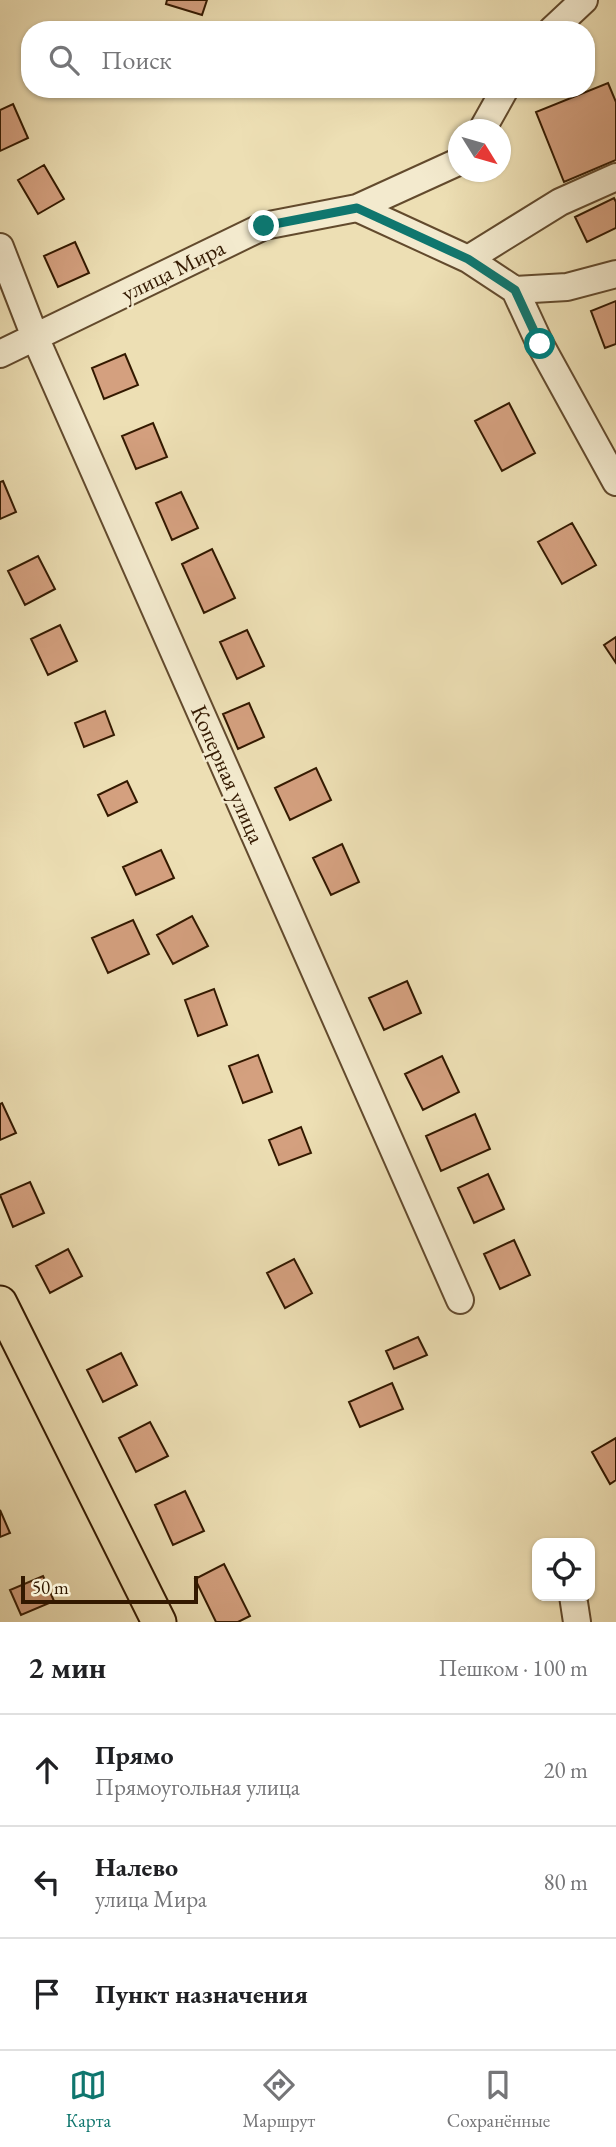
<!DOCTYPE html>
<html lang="ru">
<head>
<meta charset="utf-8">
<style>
  :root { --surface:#fff; --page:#f2f2f2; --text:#202124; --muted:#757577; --line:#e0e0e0; --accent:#0f766e }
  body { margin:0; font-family:"EB Garamond",serif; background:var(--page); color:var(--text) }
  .controls { position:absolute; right:21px; bottom:21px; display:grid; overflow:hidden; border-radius:14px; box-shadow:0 2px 5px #0004 }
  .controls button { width:63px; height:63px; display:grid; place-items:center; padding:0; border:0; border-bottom:2px solid var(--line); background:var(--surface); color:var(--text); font:35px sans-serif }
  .compass { position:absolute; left:448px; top:119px; width:63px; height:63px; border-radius:50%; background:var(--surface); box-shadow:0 2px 5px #0004; rotate:127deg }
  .scale { position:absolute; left:21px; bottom:18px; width:177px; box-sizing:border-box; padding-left:7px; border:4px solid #331900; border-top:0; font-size:19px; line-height:24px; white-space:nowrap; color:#331900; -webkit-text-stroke:5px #f3eace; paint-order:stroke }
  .stop { position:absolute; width:21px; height:21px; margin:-16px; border:5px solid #0f766e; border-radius:50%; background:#fff }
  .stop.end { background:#0f766e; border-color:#fff; box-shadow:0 2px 7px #0008 }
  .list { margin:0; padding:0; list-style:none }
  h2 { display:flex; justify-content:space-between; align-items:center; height:91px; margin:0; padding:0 28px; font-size:30px }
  h2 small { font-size:23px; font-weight:400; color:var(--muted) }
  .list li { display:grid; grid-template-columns:46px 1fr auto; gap:21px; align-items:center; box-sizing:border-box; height:112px; padding:0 28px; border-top:2px solid var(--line) }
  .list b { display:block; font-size:26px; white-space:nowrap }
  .list p { margin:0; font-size:23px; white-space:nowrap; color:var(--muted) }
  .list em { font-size:23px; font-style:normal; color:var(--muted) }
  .icon { flex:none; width:38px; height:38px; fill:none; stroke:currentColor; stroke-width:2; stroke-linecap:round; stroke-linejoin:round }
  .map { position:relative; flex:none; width:616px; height:1622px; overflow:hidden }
  .search { position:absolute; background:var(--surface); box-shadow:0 2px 5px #0004; left:21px; right:21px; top:21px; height:77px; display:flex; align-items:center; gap:18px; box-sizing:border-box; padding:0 24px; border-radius:28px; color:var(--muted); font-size:26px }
  .sheet { height:427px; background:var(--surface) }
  nav { display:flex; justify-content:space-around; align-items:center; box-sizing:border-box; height:98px; border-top:2px solid var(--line); background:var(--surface); font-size:19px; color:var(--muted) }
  nav a { display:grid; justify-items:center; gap:4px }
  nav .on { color:var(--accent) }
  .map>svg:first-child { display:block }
  .building { fill:#d4a07f; stroke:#331900; stroke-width:2 }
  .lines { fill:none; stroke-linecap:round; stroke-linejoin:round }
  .minor-casing { stroke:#624a2d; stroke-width:30 }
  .major-casing { stroke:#331900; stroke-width:37 }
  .minor { stroke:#f3eace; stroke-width:26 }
  .major { stroke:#eddfb4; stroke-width:33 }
  .route { stroke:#0f766e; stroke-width:9 }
  .labels { text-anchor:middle; stroke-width:5; stroke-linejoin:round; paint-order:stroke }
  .street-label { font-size:23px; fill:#331900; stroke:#f3eace }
</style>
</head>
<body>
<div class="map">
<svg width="616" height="1622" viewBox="0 0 616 1622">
  <rect width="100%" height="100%" fill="#eddfb4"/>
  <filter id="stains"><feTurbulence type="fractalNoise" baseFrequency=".00286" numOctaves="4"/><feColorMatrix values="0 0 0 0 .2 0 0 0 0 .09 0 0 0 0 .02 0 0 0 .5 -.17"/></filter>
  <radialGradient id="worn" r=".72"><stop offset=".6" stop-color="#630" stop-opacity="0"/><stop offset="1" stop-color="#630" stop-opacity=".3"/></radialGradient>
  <!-- building -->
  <path class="building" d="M167,0h40l-5,15 -36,-11z
    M608,83l8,19v58l-52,22 -28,-70z
    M13,104l15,34 -28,13v-41z
    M44,165l20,34 -26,15 -20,-34z
    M614,198l2,4v26l-29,14 -12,-25z
    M75,242l14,31 -31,14 -14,-31z
    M616,301v43l-11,4 -14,-37z
    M125,354l13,31 -34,14 -12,-31z
    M509,403l26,50 -33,18 -27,-50z
    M153,423l14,34 -31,12 -14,-33z
    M3,481l13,31 -16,7v-37z
    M181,492l17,36 -26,12 -16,-37z
    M572,523l24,42 -34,19 -24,-42z
    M212,549l23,49 -31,15 -22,-49z
    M38,556l17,33 -30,16 -17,-34z
    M60,625l17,36 -29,14 -17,-36z
    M247,630l17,36 -27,13 -17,-37z
    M616,637v26l-12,-18z
    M249,703l15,34 -26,12 -15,-35z
    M105,711l9,24 -30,12 -9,-24z
    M316,768l15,32 -41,20 -15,-32z
    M127,781l10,21 -29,14 -10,-21z
    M342,844l17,38 -28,13 -18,-37z
    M161,850l13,28 -38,17 -13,-28z
    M192,916l16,30 -35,18 -16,-29z
    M133,920l16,34 -41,19 -16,-35z
    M407,981l14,32 -37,17 -15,-32z
    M214,989l13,36 -29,11 -13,-36z
    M258,1055l14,37 -29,11 -14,-37z
    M442,1056l17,36 -36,18 -18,-36z
    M2,1103l14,30 -16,7v-36z
    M475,1114l15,35 -49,22 -15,-35z
    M301,1127l10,26 -32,12 -10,-25z
    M488,1174l16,35 -30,14 -16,-35z
    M30,1182l14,31 -31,14 -13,-32z
    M514,1240l16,35 -30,14 -16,-35z
    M68,1249l14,27 -32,17 -14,-27z
    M294,1259l18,34 -27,15 -18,-35z
    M418,1337l9,18 -33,14 -8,-18z
    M121,1353l16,32 -34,17 -16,-32z
    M392,1383l11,26 -43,18 -11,-25z
    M150,1422l18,34 -32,16 -17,-34z
    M616,1438v42l-6,4 -18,-32z
    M185,1491l19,40 -31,14 -18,-40z
    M0,1510l10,23 -10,4z
    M224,1564l26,52 -12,6h-22l-21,-43z
    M43,1576l11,25 -33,14 -11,-25z"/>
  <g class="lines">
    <defs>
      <path id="minor" d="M552,30l32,-30
        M482,130l23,-41
        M357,208l101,-46
        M0,247l35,90 425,963
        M468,259l92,-57 56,-25
        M515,290l25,54 76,138
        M0,354l264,-128 93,-18 111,51 47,31 52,-3 49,-13
        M573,1596l4,26"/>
      <path id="major" d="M0,1303l159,319"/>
    </defs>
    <!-- minor casing -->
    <use href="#minor" class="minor-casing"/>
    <!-- major casing -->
    <use href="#major" class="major-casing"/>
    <!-- minor -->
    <use href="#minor" class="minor"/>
    <!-- major -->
    <use href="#major" class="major"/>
  </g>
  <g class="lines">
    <!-- route -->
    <path class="route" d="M264,226l93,-18 111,51 47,31 25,54"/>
  </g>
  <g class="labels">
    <!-- street labels -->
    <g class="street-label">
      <text transform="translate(173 270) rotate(-26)" y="8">улица Мира</text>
      <text transform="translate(228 774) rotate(66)" y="8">Коперная улица</text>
    </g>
  </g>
  <rect width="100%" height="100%" filter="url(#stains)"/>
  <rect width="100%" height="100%" fill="url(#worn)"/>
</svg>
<div class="controls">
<button><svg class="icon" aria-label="locate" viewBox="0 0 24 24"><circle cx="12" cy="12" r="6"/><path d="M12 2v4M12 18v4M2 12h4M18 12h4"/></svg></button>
</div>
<svg class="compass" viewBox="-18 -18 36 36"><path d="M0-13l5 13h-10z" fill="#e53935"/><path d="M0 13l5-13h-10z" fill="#757577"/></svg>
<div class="scale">50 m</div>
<div class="stop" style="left:540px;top:344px"></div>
<div class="stop end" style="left:264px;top:226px"></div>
<div class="search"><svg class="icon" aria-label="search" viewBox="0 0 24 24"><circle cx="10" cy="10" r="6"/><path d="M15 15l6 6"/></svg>Поиск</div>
</div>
<section class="sheet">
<h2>2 мин<small>Пешком · 100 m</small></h2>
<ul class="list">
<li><svg class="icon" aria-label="ahead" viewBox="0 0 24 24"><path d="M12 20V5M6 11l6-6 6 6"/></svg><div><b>Прямо</b><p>Прямоугольная улица</p></div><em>20 m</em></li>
<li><svg class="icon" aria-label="left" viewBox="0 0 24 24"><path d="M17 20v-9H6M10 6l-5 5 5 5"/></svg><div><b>Налево</b><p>улица Мира</p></div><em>80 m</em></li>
<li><svg class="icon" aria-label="arrive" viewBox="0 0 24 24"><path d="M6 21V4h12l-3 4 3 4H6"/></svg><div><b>Пункт назначения</b></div></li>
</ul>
</section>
<nav>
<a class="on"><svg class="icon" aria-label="map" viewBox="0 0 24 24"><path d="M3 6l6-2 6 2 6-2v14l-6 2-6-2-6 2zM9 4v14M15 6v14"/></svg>Карта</a>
<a><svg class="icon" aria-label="directions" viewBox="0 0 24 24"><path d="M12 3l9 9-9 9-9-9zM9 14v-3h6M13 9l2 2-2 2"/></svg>Маршрут</a>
<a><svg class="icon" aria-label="saved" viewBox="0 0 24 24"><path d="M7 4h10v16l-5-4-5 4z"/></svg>Сохранённые</a>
</nav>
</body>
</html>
